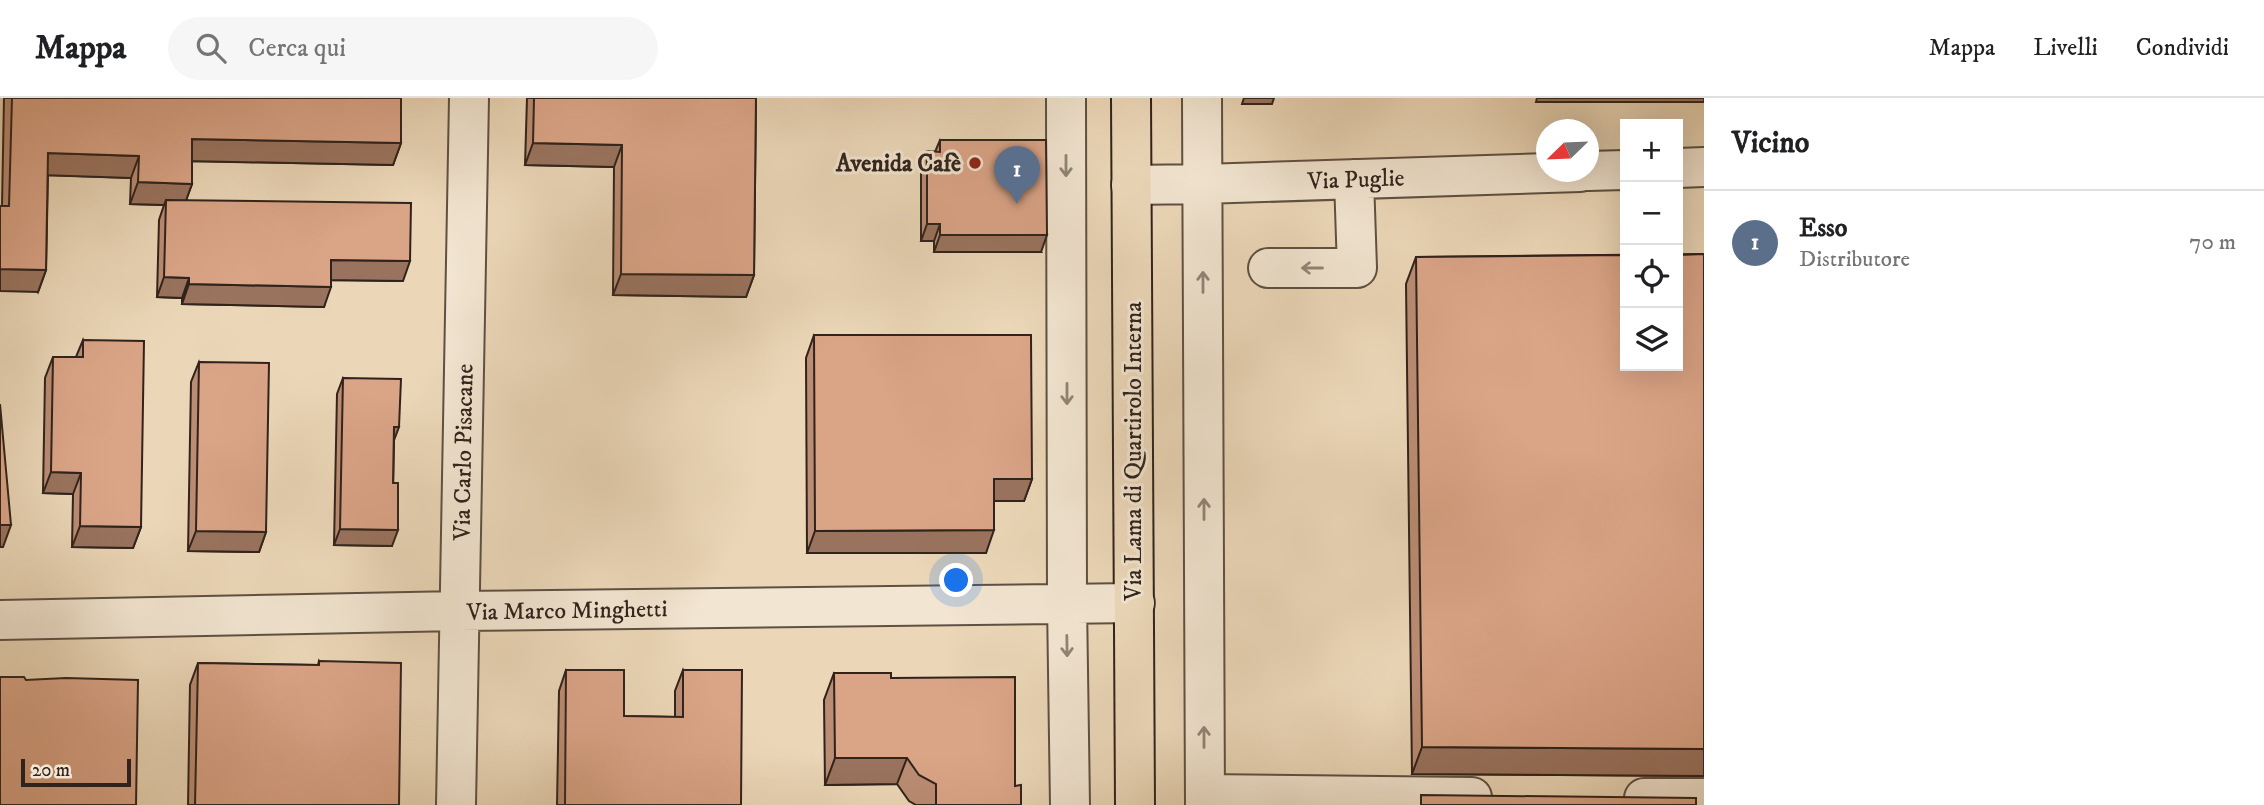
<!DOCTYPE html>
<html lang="it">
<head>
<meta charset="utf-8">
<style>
  :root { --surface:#fff; --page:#f6f6f6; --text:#202124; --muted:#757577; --line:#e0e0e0; --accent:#8f2418 }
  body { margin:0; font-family:"IM FELL DW Pica",serif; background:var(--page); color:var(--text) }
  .controls { position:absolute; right:21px; top:21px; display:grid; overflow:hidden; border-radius:0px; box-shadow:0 7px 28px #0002 }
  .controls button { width:63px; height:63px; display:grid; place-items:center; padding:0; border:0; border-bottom:2px solid var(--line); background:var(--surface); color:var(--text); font:35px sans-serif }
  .compass { position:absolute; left:1536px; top:21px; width:63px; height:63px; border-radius:50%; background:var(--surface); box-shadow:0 7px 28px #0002; rotate:247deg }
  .scale { position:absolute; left:21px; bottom:18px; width:110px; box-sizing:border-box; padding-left:7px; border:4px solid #30231c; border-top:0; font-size:19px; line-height:24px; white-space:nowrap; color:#30231c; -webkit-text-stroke:5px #f2e5d1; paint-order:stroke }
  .you { position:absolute; left:957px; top:483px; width:24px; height:24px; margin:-18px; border:5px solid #fff; border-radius:50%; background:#1a73e8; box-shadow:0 0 0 10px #1a73e833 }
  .badge { display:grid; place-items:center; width:46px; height:46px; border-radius:50%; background:var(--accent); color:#fff; font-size:23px; font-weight:700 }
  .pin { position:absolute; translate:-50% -58px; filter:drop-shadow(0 2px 4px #0008) }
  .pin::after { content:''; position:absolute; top:37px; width:24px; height:21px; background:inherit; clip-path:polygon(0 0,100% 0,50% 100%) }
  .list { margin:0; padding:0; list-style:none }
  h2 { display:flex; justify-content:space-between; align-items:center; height:91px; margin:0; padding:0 28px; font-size:30px }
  h2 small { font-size:23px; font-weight:400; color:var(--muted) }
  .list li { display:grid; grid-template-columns:46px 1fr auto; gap:21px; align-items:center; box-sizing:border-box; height:105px; padding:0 28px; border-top:2px solid var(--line) }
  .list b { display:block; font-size:26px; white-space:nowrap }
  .list p { margin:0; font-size:23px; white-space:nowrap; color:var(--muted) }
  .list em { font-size:23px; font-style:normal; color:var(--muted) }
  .icon { flex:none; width:38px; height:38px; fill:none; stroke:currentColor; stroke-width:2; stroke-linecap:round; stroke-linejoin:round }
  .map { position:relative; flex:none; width:1704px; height:707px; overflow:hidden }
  header { display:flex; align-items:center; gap:42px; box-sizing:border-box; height:98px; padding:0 35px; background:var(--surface); border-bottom:2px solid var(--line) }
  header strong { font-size:33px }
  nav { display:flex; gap:38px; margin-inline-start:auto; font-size:24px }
  .search { width:490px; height:63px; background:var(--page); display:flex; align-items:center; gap:18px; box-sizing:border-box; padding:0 24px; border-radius:38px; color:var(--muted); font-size:26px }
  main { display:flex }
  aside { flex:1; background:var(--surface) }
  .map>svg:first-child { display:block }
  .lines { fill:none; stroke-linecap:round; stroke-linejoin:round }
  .minor-casing { stroke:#5f5043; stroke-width:42 }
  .major-casing { stroke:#30231c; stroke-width:42 }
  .minor { stroke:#f2e5d1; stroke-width:38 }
  .major { stroke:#ebd7b8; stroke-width:38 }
  .wall { fill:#bb8d74; stroke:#30231c; stroke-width:2 }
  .shaded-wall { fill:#99735e; stroke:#30231c; stroke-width:2 }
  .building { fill:#daa487; stroke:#30231c; stroke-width:2 }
  .oneway { stroke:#918476 }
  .poi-dot { fill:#8f2418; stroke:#f2e5d1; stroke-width:2.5 }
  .labels { text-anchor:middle; stroke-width:6; stroke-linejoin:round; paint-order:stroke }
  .poi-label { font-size:24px; font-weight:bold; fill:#30231c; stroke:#f2e5d1; text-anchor:end }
  .street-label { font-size:24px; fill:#30231c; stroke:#f2e5d1 }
</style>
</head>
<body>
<header>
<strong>Mappa</strong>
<div class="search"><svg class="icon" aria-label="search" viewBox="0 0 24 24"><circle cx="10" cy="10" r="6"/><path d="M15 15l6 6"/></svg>Cerca qui</div>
<nav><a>Mappa</a><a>Livelli</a><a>Condividi</a></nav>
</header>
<main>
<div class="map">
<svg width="1704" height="707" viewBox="0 0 1704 707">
  <rect width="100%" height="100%" fill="#ebd7b8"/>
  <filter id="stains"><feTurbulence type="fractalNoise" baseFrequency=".00286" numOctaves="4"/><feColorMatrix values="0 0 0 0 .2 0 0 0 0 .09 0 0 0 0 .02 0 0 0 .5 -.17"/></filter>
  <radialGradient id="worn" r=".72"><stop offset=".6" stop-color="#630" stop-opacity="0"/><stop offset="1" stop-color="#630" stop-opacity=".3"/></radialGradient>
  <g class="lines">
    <defs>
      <path id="minor" d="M1066,0l1,505 3,202
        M1202,0l3,707
        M1678,70l26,-1
        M1588,73l37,-1
        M1131,87l72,-1 377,-12
        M1268,170h89l-3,-89
        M0,522l460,-9 675,-8
        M1205,696l267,3
        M1644,700h60
        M456,707l13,-707"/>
      <path id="major" d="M1131,0l4,707"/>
    </defs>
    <!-- minor casing -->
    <use href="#minor" class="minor-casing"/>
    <!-- major casing -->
    <use href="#major" class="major-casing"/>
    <!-- minor -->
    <use href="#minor" class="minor"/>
    <!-- major -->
    <use href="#major" class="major"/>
  </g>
  <!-- wall -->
  <path class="wall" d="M4,0h397v45l-8,22 -201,-4v23l-6,16 217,81 -72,-1 -7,27 -142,-3v-6l-25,-1 2,-77 5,-15 -34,-1 1,-26 -83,-3 -2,95 -8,22 -36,-86z
    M527,0h229l-2,177 -8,22 -133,-2 1,-128 -89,-2z
    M940,42l101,112h-107v-11h-13v-73l6,-17 8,1z
    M1704,156v522l-292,-2 -6,-490 10,-27z
    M814,237l218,144 -8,22h-30l-8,52h-179l-1,-195z
    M83,242l58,187 -8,21 -61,-1 1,-53 -30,-1 2,-115 8,-21h23z
    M199,264l67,170 -7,20 -71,-1 3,-169z
    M343,280l51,64 -2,104 -58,-1 3,-151z
    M319,563l80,144h-211l2,-120 8,-22 120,2z
    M566,572l58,46 51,1v-26l8,-21 58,135h-184l2,-114z
    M834,575l181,113 6,19h-105l-7,-4 -12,-17 -72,1 -1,-85z"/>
  <!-- shaded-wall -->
  <path class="shaded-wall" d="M1244,0h30l-2,6h-30z
    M1537,0h167v4h-168z
    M192,41l209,4 -8,22 -209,-4z
    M533,45l89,2 -8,22 -89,-2z
    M48,55l91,3 -8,22 -91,-3z
    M138,84l54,2 -8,22 -18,-6 -2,5 -34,-1z
    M927,126h13l-6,17h-13z
    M940,137h107l-6,17h-107z
    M331,162l79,1 -7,20 -79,-1z
    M0,171l46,1 -8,22 -38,-1z
    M621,176l133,1 -8,22 -133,-2z
    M164,179l25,1 -7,20 -25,-1z
    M189,186l142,3 -7,20 -142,-3z
    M394,329h5l-6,16z
    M51,374l30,1 -8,21 -30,-1z
    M994,381h38l-8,22h-38z
    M0,427h11l-8,22h-3z
    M80,428l61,1 -8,21 -61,-1z
    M340,431l58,1 -6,16 -58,-1z
    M994,432l-8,23h-179l8,-22z
    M196,433l70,1 -7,20 -71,-1z
    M1422,649l282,2v27l-292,-2z
    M835,660h72l-10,26 -72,1z"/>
  <!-- building -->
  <path class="building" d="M12,0h389v45l-209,-4v45l-54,-2 1,-26 -91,-3 -2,117 -46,-1v-63h9z
    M534,0h222l-2,177 -133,-1 1,-129 -89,-2z
    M940,42h106l1,95h-107v-11h-13v-73l13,1z
    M166,102l245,3 -1,58 -79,-1v27l-142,-3v-6l-25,-1z
    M1704,156v495l-282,-2 -6,-490 209,-2v111h53v-111z
    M814,237h217l1,144h-38v51l-179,1z
    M83,242l61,1 -3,186 -61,-1 1,-53 -30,-1 2,-115h30z
    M199,264l70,1 -3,169 -70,-1z
    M343,280l58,1 -2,48h-5l-1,56h5v47l-58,-1z
    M0,306l11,121h-11z
    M319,563l82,2 -2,142h-204l3,-142 121,2z
    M566,572h58v46l59,1v-47h59l-1,135h-176z
    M834,575h57v5l124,-1v109l6,-1v20h-85v-21l-17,-9 -12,-17h-72z
    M0,579h24l2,3 40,-2 72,2 -2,125h-136z
    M1421,697l275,3v7h-275z"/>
  <!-- one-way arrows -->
  <defs><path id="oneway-shaft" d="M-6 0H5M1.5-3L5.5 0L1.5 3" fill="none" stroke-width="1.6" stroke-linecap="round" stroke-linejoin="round" transform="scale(1.75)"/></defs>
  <g class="oneway">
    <use href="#oneway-shaft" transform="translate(1066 68) rotate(90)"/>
    <use href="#oneway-shaft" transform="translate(1312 170) rotate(-180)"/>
    <use href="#oneway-shaft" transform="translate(1203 184) rotate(-90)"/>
    <use href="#oneway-shaft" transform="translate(1067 296) rotate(90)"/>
    <use href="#oneway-shaft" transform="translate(1204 411) rotate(-90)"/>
    <use href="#oneway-shaft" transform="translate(1067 548) rotate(89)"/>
    <use href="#oneway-shaft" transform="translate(1204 639) rotate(-90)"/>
  </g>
  <!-- markers -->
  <circle class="poi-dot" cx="975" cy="65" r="7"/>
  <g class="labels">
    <!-- poi labels -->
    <g class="poi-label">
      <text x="961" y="73">Avenida Cafè</text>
    </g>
    <!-- street labels -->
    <g class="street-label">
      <text transform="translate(1356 81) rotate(-2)" y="8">Via Puglie</text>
      <text transform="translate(1133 353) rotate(-90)" y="8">Via Lama di Quartirolo Interna</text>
      <text transform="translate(463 354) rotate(-89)" y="8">Via Carlo Pisacane</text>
      <text transform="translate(567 512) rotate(-1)" y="8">Via Marco Minghetti</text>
    </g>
  </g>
  <rect width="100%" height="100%" filter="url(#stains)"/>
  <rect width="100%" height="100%" fill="url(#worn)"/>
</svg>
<div class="controls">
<button>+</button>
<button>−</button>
<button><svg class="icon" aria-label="locate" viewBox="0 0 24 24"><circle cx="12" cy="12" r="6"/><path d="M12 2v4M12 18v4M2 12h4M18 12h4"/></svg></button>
<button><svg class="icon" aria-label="layers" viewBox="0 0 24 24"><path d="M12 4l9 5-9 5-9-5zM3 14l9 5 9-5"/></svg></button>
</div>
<svg class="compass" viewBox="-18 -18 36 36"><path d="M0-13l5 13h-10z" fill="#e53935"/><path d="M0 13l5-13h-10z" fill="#757577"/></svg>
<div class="scale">20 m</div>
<div class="you"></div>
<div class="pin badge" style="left:1017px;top:106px;background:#5c6f8a">1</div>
</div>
<aside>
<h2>Vicino<small></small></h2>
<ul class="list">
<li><span class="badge" style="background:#5c6f8a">1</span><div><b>Esso</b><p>Distributore</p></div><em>70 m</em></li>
</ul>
</aside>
</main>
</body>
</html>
